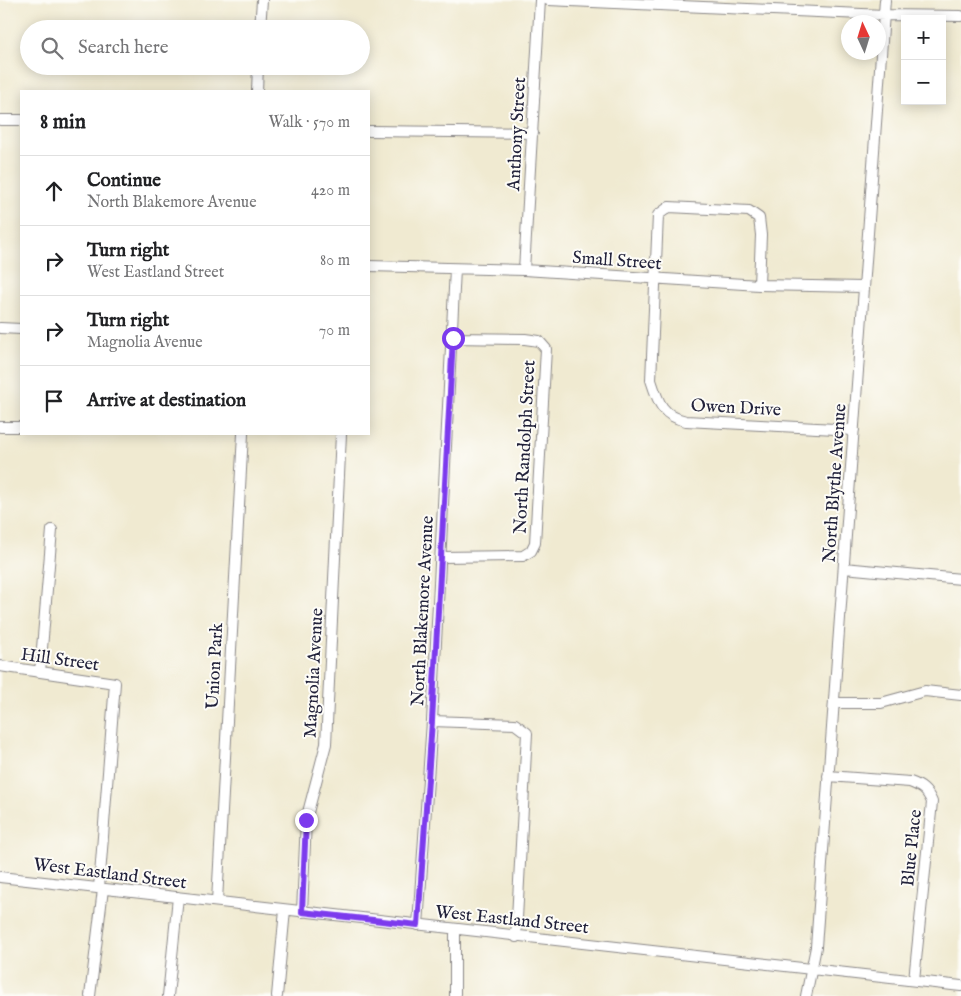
<!DOCTYPE html>
<html lang="en">
<head>
<meta charset="utf-8">
<style>
  :root { --surface:#fff; --page:#f6f6f6; --text:#202124; --muted:#757577; --line:#e0e0e0 }
  body { margin:0; font-family:"IM FELL English",serif; background:var(--page); color:var(--text) }
  .controls { position:absolute; right:15px; top:15px; display:grid; overflow:hidden; border-radius:0px; box-shadow:0 2px 12px #0003 }
  .controls button { width:45px; height:45px; display:grid; place-items:center; padding:0; border:0; border-bottom:1px solid var(--line); background:var(--surface); color:var(--text); font:25px sans-serif }
  .compass { position:absolute; left:841px; top:15px; width:45px; height:45px; border-radius:50%; background:var(--surface); box-shadow:0 2px 12px #0003; rotate:356deg }
  .stop { position:absolute; width:15px; height:15px; margin:-11px; border:4px solid #7c3aed; border-radius:50%; background:#fff }
  .stop.end { background:#7c3aed; border-color:#fff; box-shadow:0 1px 5px #0008 }
  .list { margin:0; padding:0; list-style:none }
  h2 { display:flex; justify-content:space-between; align-items:center; height:65px; margin:0; padding:0 20px; font-size:21px }
  h2 small { font-size:16px; font-weight:400; color:var(--muted) }
  .list li { display:grid; grid-template-columns:32px 1fr auto; gap:15px; align-items:center; box-sizing:border-box; height:70px; padding:0 20px; border-top:1px solid var(--line) }
  .list b { display:block; font-size:19px; white-space:nowrap }
  .list p { margin:0; font-size:16px; white-space:nowrap; color:var(--muted) }
  .list em { font-size:16px; font-style:normal; color:var(--muted) }
  .icon { flex:none; width:28px; height:28px; fill:none; stroke:currentColor; stroke-width:2; stroke-linecap:round; stroke-linejoin:round }
  .map { position:relative; flex:none; width:961px; height:996px; overflow:hidden }
  .search { position:absolute; background:var(--surface); box-shadow:0 2px 12px #0003; left:20px; top:20px; width:350px; height:55px; display:flex; align-items:center; gap:12px; box-sizing:border-box; padding:0 18px; border-radius:28px; color:var(--muted); font-size:19px }
  .panel { position:absolute; background:var(--surface); box-shadow:0 2px 12px #0003; left:20px; top:90px; width:350px; height:345px; border-radius:0px }
  .map>svg:first-child { display:block }
  .lines { fill:none; stroke-linecap:round; stroke-linejoin:round }
  .minor-casing { stroke:#898686; stroke-width:12 }
  .minor { stroke:#fff; stroke-width:10 }
  .route { stroke:#7c3aed; stroke-width:6 }
  .labels { text-anchor:middle; stroke-width:4; stroke-linejoin:round; paint-order:stroke }
  .street-label { font-size:18px; fill:#22223b; stroke:#fdfcf7 }
</style>
</head>
<body>
<div class="map">
<svg width="961" height="996" viewBox="0 0 961 996">
  <rect width="100%" height="100%" fill="#fdfcf7"/>
  <filter id="ink" filterUnits="userSpaceOnUse"><feTurbulence type="fractalNoise" baseFrequency=".02" numOctaves="2"/><feDisplacementMap in="SourceGraphic" scale="10" xChannelSelector="R" yChannelSelector="G"/><feConvolveMatrix kernelMatrix="1 2 1 2 8 2 1 2 1" color-interpolation-filters="sRGB"/></filter>
  <filter id="wash" filterUnits="userSpaceOnUse"><feTurbulence type="fractalNoise" baseFrequency=".0096" numOctaves="4" result="noise"/><feDisplacementMap in="SourceGraphic" scale="20" xChannelSelector="R" yChannelSelector="G"/><feGaussianBlur stdDeviation="1.12" result="paint"/><feColorMatrix in="noise" values="0 0 0 0 0 0 0 0 0 0 0 0 0 0 0 0 0 1.4 0 .05"/><feComposite in="paint" operator="in"/></filter>
  <g filter="url(#wash)">
    <rect width="100%" height="100%" fill="#f0ead1"/>
  </g>
  <g filter="url(#ink)">
    <g class="lines">
      <defs>
        <path id="minor" d="M548,0l336,15 77,1
          M260,29l2,-29
          M257,91l1,-25
          M0,120h21
          M369,131l164,2
          M369,266l155,4 235,15 104,2
          M524,270l16,-270
          M759,285l2,-50 -2,-17 -10,-7 -80,-4 -11,8 -7,165c7,22 11,36 35,41l168,9
          M0,328l21,1
          M0,427h21
          M441,557l82,-1 8,-5 4,-8 11,-194 -7,-8 -14,-2 -72,-1
          M844,568l117,11
          M0,666l115,17 -16,205
          M40,672l12,-142
          M834,703h47l44,-12 36,4
          M432,721l83,3 12,9 -11,204
          M828,776l82,6c11,4 17,8 22,20l-18,178
          M0,877l961,109
          M217,901l26,-467
          M302,912l4,-92 20,-76 15,-310
          M418,925l14,-204 23,-452
          M90,996l13,-107
          M168,996l10,-99
          M277,996l8,-86
          M455,996v-67
          M806,996l10,-49 69,-947"/>
      </defs>
      <!-- minor casing -->
      <use href="#minor" class="minor-casing"/>
      <!-- minor -->
      <use href="#minor" class="minor"/>
    </g>
  </g>
  <g class="lines" filter="url(#ink)">
    <!-- route -->
    <path class="route" d="M306,820l-4,92 116,13 14,-204 21,-383"/>
  </g>
  <g class="labels">
    <!-- street labels -->
    <g class="street-label">
      <text transform="translate(516 134) rotate(-87)" y="6">Anthony Street</text>
      <text transform="translate(617 260) rotate(4)" y="6">Small Street</text>
      <text transform="translate(736 407) rotate(3)" y="6">Owen Drive</text>
      <text transform="translate(524 447) rotate(-87)" y="6">North Randolph Street</text>
      <text transform="translate(834 483) rotate(-86)" y="6">North Blythe Avenue</text>
      <text transform="translate(422 611) rotate(-87)" y="6">North Blakemore Avenue</text>
      <text transform="translate(60 659) rotate(8)" y="6">Hill Street</text>
      <text transform="translate(214 666) rotate(-87)" y="6">Union Park</text>
      <text transform="translate(313 673) rotate(-87)" y="6">Magnolia Avenue</text>
      <text transform="translate(911 848) rotate(-84)" y="6">Blue Place</text>
      <text transform="translate(110 873) rotate(7)" y="6">West Eastland Street</text>
      <text transform="translate(512 919) rotate(6)" y="6">West Eastland Street</text>
    </g>
  </g>
</svg>
<div class="controls">
<button>+</button>
<button>−</button>
</div>
<svg class="compass" viewBox="-18 -18 36 36"><path d="M0-13l5 13h-10z" fill="#e53935"/><path d="M0 13l5-13h-10z" fill="#757577"/></svg>
<div class="stop" style="left:453px;top:338px"></div>
<div class="stop end" style="left:306px;top:820px"></div>
<div class="search"><svg class="icon" aria-label="search" viewBox="0 0 24 24"><circle cx="10" cy="10" r="6"/><path d="M15 15l6 6"/></svg>Search here</div>
<section class="panel">
<h2>8 min<small>Walk · 570 m</small></h2>
<ul class="list">
<li><svg class="icon" aria-label="ahead" viewBox="0 0 24 24"><path d="M12 20V5M6 11l6-6 6 6"/></svg><div><b>Continue</b><p>North Blakemore Avenue</p></div><em>420 m</em></li>
<li><svg class="icon" aria-label="right" viewBox="0 0 24 24"><path d="M7 20v-9h11M14 6l5 5-5 5"/></svg><div><b>Turn right</b><p>West Eastland Street</p></div><em>80 m</em></li>
<li><svg class="icon" aria-label="right" viewBox="0 0 24 24"><path d="M7 20v-9h11M14 6l5 5-5 5"/></svg><div><b>Turn right</b><p>Magnolia Avenue</p></div><em>70 m</em></li>
<li><svg class="icon" aria-label="arrive" viewBox="0 0 24 24"><path d="M6 21V4h12l-3 4 3 4H6"/></svg><div><b>Arrive at destination</b></div></li>
</ul>
</section>
</div>
</body>
</html>
